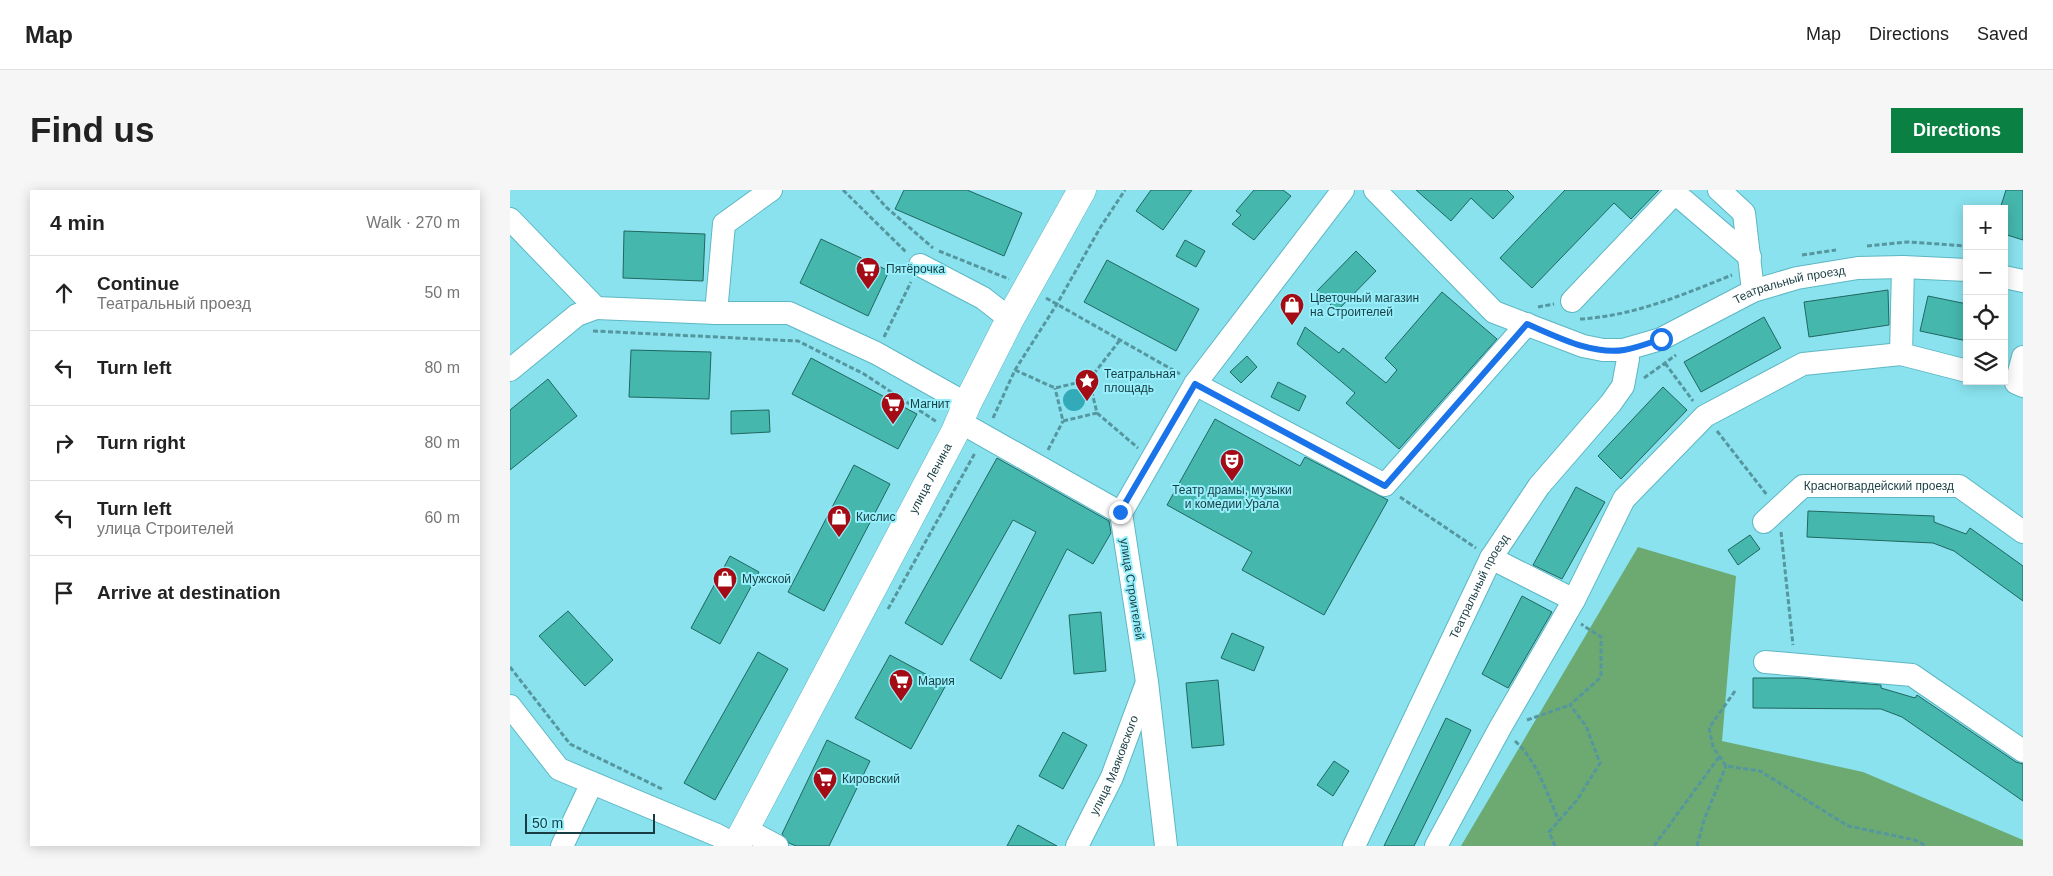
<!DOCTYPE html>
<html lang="en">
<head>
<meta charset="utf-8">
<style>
  :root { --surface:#fff; --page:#f6f6f6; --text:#222; --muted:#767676; --line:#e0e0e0; --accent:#0b8043 }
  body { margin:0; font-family:Helvetica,sans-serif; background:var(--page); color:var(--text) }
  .controls { position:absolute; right:15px; top:15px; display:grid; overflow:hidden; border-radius:0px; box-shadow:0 2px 12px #0003 }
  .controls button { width:45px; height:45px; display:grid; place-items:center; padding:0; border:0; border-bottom:1px solid var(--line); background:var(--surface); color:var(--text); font:25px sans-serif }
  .scale { position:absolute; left:15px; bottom:12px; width:130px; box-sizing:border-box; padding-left:5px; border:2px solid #173d42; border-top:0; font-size:14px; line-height:18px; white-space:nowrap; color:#173d42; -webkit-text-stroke:4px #97effb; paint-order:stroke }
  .stop { position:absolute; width:15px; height:15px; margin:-11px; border:4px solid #1a73e8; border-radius:50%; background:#fff }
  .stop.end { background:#1a73e8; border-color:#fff; box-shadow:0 1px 5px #0008 }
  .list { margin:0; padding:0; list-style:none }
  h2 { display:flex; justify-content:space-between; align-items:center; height:65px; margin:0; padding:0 20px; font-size:21px }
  h2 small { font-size:16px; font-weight:400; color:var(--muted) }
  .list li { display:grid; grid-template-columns:32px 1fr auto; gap:15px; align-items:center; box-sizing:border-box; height:75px; padding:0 20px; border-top:1px solid var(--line) }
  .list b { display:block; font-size:19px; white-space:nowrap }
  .list p { margin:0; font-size:16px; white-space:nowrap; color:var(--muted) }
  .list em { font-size:16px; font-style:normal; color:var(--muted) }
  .icon { flex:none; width:28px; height:28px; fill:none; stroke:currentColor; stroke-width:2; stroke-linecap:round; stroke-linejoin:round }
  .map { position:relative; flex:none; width:1513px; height:656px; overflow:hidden; border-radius:0px }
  header { display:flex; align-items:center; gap:30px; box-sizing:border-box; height:70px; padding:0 25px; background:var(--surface); border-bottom:1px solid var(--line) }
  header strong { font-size:24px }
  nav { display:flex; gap:28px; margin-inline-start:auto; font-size:18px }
  .intro { display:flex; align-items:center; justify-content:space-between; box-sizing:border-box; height:120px; padding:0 30px }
  h1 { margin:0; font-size:35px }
  .button { padding:12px 22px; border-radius:0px; background:var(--accent); color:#fff; font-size:18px; font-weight:700 }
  main { display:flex; gap:30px; padding:0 30px }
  aside { flex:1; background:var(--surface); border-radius:0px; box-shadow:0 2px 12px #0003 }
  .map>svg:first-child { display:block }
  .forest { fill:#6caa72 }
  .water { fill:#32aab8 }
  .building { fill:#45b7ad; stroke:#206760 }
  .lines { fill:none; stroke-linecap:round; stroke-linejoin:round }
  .minor-casing { stroke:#5eb7c3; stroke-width:24 }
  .major-casing { stroke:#5eb7c3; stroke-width:29 }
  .path { stroke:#55969f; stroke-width:3; stroke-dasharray:5 2.5; stroke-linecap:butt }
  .minor { stroke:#fff; stroke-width:22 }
  .major { stroke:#fff; stroke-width:28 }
  .route { stroke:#1a73e8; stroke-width:6 }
  .labels { text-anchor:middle; stroke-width:4; stroke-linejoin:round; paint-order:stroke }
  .poi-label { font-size:12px; fill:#173d42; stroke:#97effb; text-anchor:start }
  .street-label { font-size:12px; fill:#173d42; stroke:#97effb }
</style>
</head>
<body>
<header>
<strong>Map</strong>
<nav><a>Map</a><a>Directions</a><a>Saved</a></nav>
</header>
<div class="intro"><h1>Find us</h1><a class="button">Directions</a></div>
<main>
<aside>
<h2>4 min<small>Walk · 270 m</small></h2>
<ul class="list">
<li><svg class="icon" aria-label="ahead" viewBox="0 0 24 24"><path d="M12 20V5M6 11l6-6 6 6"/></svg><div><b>Continue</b><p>Театральный проезд</p></div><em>50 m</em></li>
<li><svg class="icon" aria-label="left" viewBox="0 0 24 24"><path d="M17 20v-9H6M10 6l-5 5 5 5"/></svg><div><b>Turn left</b></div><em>80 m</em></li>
<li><svg class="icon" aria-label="right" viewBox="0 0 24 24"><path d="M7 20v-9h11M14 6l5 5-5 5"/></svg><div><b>Turn right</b></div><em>80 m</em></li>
<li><svg class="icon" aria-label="left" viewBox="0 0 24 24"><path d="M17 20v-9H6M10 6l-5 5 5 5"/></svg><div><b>Turn left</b><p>улица Строителей</p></div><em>60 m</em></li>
<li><svg class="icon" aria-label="arrive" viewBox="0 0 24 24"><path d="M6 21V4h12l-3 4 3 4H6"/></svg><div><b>Arrive at destination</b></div></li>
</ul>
</aside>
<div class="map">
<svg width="1513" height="656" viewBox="0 0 1513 656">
  <rect width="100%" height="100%" fill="#89e2ee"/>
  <!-- forest -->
  <path class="forest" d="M1128,357l98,29 -14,165 141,31 160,68v6h-562z"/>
  <!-- water -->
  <path class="water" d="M553 210a11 11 0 1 1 22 0a11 11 0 1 1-22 0Z"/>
  <!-- building -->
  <path class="building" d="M394,0h63l55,23 -18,43 -109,-47z
    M641,0h41l-29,40 -27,-19z
    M744,0h29l8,6 -37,44 -22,-16 9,-9 -5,-4z
    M906,0h91l7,7 -21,22 -22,-21 -20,23z
    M1055,0h94l-28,29 -17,-16 -82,85 -32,-30z
    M1496,0h17v50l-19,-6v-25h-4z
    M114,41l81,3 -2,47 -80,-3z
    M311,49l68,32 -21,45 -68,-33z
    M675,50l20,11 -9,16 -20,-11z
    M846,61l20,20 -39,40 -20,-20z
    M597,70l92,49 -23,42 -92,-49z
    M1378,100l1,35 -80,12 -5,-35z
    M932,102l55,47 -98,110 -53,-46 9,-10 -58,-49 8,-17 34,26 4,-5 43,35 11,-13 -12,-12z
    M1418,106l39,8v37l-47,-10z
    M1254,127l17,31 -80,44 -17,-30z
    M121,160l80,2 -2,47 -80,-2z
    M737,166l10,11 -16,16 -11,-11z
    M301,168l106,56 -19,35 -106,-55z
    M38,189l29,37 -67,54v-60z
    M768,192l28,14 -7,15 -28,-14z
    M1153,197l24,23 -66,69 -23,-23z
    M259,220l1,22 -39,2v-23z
    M705,229l85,47 5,-9 83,43 -64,115 -82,-45 10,-18 -85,-47z
    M487,268l112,63 2,12 -18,31 -26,-15 -66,130 -31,-19 66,-128 -23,-12 -71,125 -37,-22z
    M344,275l36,19 -66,127 -36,-19z
    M1066,297l29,15 -43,77 -29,-14z
    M1298,321l126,5v6l32,12 4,-6 53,38v35l-69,-50 -21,-8 -126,-6z
    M1240,345l10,14 -22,16 -10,-15z
    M220,366l29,16 -39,72 -29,-16z
    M1012,406l30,16 -44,76 -26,-14z
    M58,421l45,49 -28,26 -46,-50z
    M591,422l5,59 -32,3 -5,-59z
    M722,443l32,14 -10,24 -33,-13z
    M248,462l30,17 -73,131 -31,-17z
    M380,465l56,30 -35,64 -56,-31z
    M1243,488h47l81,7v3l34,10 2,-3 99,67 7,2v37l-121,-84 -21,-8 -128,-1z
    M708,490l6,65 -32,3 -6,-65z
    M936,528l25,12 -57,116h-30z
    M553,542l24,13 -24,44 -24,-13z
    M317,550l43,21 -41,85h-33l-7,-3 -7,-9z
    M824,571l15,10 -16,25 -16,-11z
    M508,635l39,21h-50z"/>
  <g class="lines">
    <defs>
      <g id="minor">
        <path id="s1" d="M865,0l119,122 89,34 20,4h20l38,-11 92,-48 44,-13 61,-10 45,-1 64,3"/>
        <path d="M1209,0l25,23 9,78"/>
        <path d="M0,29l86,89 120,5h73l87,40 91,51"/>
        <path d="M410,75l63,33 27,21"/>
        <path d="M1393,77l-2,87 66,17"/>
        <path d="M1494,87l19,4"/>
        <path d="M1062,111l103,-108 75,64"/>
        <path d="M206,123l8,-89 47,-34"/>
        <path d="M1513,167l-7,26 7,3"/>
        <path d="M0,180l67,-55 19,-7"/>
        <path d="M685,194l190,101 142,-161"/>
        <path d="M450,232l161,91"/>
        <path id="s2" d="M1254,332l39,-36h156l64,46"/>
        <path d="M981,368l83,42"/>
        <path d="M1255,472l147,13 111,76"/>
        <path d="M0,516l49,63 158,66 19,10"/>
        <path d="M235,639l32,17"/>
        <path d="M52,656l30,-63"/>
        <path id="s3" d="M567,656l35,-69 34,-92"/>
        <path d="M656,656l-19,-164 -26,-169 74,-129 148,-194"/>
        <path id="s4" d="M844,656l137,-288 48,-72 72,-83 12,-17 5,-27 -5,-9"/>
        <path d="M926,656l64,-118 74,-128 50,-101 81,-83 98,-52 98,-10"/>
      </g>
      <g id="major">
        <path id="s5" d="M226,656l219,-414 12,-28 43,-85 72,-129"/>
      </g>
    </defs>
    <!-- minor casing -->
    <use href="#minor" class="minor-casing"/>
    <!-- major casing -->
    <use href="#major" class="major-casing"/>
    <!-- path -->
    <path class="path" d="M333,0l64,63
      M361,0l15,17 47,41
      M1357,56l41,-4 59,4
      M429,61l70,28
      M1292,65l34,-5
      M536,108l134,76
      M1028,117l16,-3
      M1070,129c54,-3 102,-24 152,-44
      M83,141l205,10 66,33 73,48
      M374,147l27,-55
      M1155,173l28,38
      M505,180l40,18 34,-8 8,33 -34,8 -8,-33
      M1134,188l32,-23
      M579,190l31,-40
      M587,223l41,35
      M483,228l22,-48 42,-66 43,-76 25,-38
      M1207,241l50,64
      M538,260l15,-29
      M890,307l76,51
      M1271,342l12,113
      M378,419l87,-156
      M0,477l60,77 92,45
      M1225,501l-26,37 4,19 13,19 34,5 88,55 67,14 11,6
      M1017,530l43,-15
      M1005,551c23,21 32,53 44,80
      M1045,656l-6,-14 28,-32 23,-37 -14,-37 -16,-21 31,-28v-40l-20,-13
      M1144,656l65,-89
      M1187,656l7,-26 22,-54"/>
    <!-- minor -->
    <use href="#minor" class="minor"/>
    <!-- major -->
    <use href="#major" class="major"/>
  </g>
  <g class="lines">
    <!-- route -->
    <path class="route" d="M610,322l75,-128 190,102 142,-162c29,12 64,31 97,26 12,-2 25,-7 37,-11"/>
  </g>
  <!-- icons -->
  <defs>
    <symbol id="supermarket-pin" viewBox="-11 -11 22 30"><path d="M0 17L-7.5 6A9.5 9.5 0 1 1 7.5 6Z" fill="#a40b15" stroke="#97effb"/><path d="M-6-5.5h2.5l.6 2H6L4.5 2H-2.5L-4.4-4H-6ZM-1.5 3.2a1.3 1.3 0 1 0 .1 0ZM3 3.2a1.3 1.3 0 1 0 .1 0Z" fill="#fff"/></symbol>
    <symbol id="shop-pin" viewBox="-11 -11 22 30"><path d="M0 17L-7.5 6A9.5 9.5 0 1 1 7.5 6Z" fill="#a40b15" stroke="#97effb"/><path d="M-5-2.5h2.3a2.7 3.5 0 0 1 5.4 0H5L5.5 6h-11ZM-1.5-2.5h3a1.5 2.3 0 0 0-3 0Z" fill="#fff"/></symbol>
    <symbol id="sight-pin" viewBox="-11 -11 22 30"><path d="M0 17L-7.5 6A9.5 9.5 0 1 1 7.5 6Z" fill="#a40b15" stroke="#97effb"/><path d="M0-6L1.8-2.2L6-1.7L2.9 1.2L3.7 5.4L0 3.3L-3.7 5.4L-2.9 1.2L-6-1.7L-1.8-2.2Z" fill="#fff"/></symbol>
    <symbol id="theatre-pin" viewBox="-11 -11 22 30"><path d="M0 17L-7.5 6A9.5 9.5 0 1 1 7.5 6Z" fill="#a40b15" stroke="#97effb"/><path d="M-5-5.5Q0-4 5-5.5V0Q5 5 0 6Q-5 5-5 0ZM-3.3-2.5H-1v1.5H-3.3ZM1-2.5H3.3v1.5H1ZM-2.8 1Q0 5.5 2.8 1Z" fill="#fff"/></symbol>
  </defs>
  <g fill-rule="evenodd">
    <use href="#supermarket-pin" x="344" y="65" width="28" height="38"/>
    <use href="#shop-pin" x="768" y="101" width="28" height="38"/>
    <use href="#sight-pin" x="563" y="177" width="28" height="38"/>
    <use href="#supermarket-pin" x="369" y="200" width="28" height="38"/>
    <use href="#theatre-pin" x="708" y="257" width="28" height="38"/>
    <use href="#shop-pin" x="315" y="313" width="28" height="38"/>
    <use href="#shop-pin" x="201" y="375" width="28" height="38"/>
    <use href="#supermarket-pin" x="377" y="477" width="28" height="38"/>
    <use href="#supermarket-pin" x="301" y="575" width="28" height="38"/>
  </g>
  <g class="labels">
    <!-- poi labels -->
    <g class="poi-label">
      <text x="376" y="83">Пятёрочка</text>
      <text x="800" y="112">Цветочный магазин<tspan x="800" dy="14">на Строителей</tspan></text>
      <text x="594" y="188">Театральная<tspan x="594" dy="14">площадь</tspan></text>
      <text x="400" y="218">Магнит</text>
      <text x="722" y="304" text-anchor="middle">Театр драмы, музыки<tspan x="722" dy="14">и комедии Урала</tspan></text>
      <text x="346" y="331">Кислис</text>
      <text x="232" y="393">Мужской</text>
      <text x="408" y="495">Мария</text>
      <text x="332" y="593">Кировский</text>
    </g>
    <!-- street labels -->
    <g class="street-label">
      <text dy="4" stroke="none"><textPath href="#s1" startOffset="486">Театральный проезд</textPath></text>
      <text dy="4" stroke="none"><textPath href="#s5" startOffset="416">улица Ленина</textPath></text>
      <text dy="4" stroke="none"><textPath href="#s2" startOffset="129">Красногвардейский проезд</textPath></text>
      <text dy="4" stroke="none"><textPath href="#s4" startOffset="288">Театральный проезд</textPath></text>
      <text transform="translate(622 399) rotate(81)" y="4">улица Строителей</text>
      <text dy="4" stroke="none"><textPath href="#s3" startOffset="89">улица Маяковского</textPath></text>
    </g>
  </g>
</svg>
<div class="controls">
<button>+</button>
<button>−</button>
<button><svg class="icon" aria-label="locate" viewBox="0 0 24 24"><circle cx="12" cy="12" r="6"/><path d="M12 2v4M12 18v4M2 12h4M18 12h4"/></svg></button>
<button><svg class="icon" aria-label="layers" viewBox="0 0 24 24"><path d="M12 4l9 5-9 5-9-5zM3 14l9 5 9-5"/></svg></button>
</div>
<div class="scale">50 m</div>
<div class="stop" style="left:1151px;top:149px"></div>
<div class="stop end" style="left:610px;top:322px"></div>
</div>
</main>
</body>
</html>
